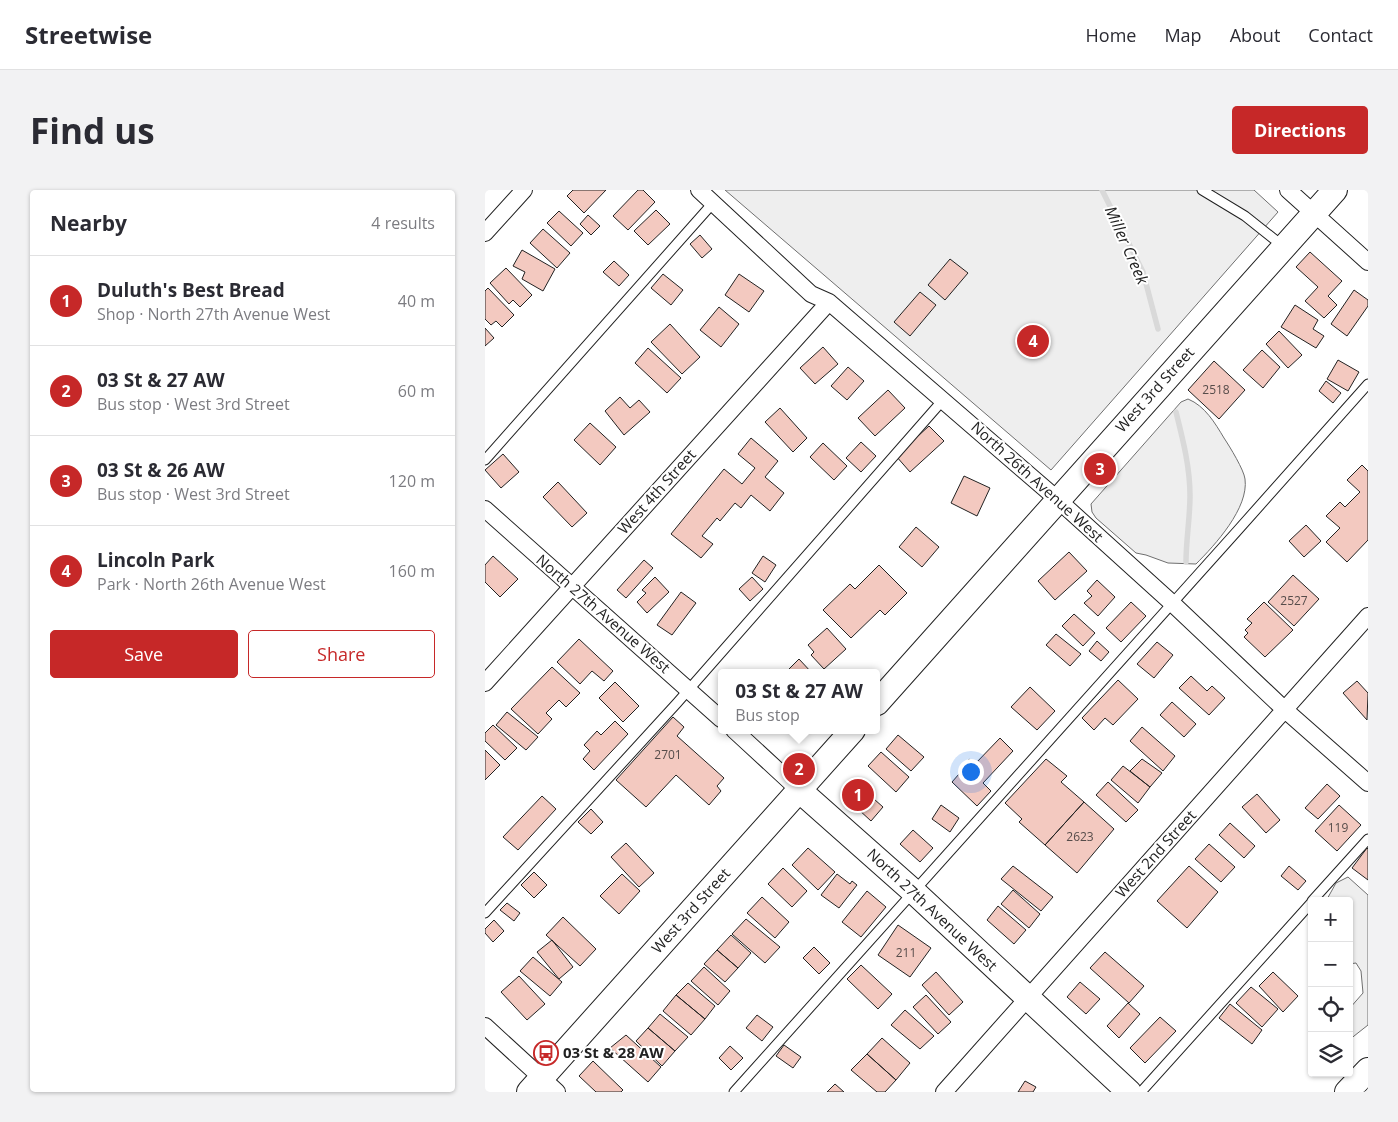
<!DOCTYPE html>
<html lang="en">
<head>
<meta charset="utf-8">
<style>
  :root { --surface:#fff; --page:#f2f2f3; --text:#2b2b33; --muted:#7c7c81; --line:#e1e1e2; --accent:#c62828 }
  body { margin:0; font-family:"Open Sans",sans-serif; background:var(--page); color:var(--text) }
  .controls { position:absolute; right:15px; bottom:15px; display:grid; overflow:hidden; border-radius:5px; box-shadow:0 1px 4px #0004 }
  .controls button { width:45px; height:45px; display:grid; place-items:center; padding:0; border:0; border-bottom:1px solid var(--line); background:var(--surface); color:var(--text); font:25px sans-serif }
  .you { position:absolute; left:485px; top:581px; width:18px; height:18px; margin:-12px; border:4px solid #fff; border-radius:50%; background:#1a73e8; box-shadow:0 0 0 8px #1a73e833 }
  .badge { display:grid; place-items:center; width:32px; height:32px; border-radius:50%; background:var(--accent); color:#fff; font-size:16px; font-weight:700 }
  .pin { position:absolute; translate:-50% -50%; border:2px solid #fff; box-shadow:0 1px 5px #0006 }
  .popup { position:absolute; left:233px; top:479px; width:162px; height:65px; box-sizing:border-box; display:grid; place-content:center; border-radius:5px; background:var(--surface); filter:drop-shadow(0 1px 4px #0005); font-size:16px; white-space:nowrap; color:var(--muted) }
  .popup b { font-size:19px; color:var(--text) }
  .popup::after { content:''; position:absolute; left:50%; top:100%; margin-left:-10px; border:10px solid transparent; border-top-color:var(--surface) }
  .list { margin:0; padding:0; list-style:none }
  h2 { display:flex; justify-content:space-between; align-items:center; height:65px; margin:0; padding:0 20px; font-size:21px }
  h2 small { font-size:16px; font-weight:400; color:var(--muted) }
  .list li { display:grid; grid-template-columns:32px 1fr auto; gap:15px; align-items:center; box-sizing:border-box; height:90px; padding:0 20px; border-top:1px solid var(--line) }
  .list b { display:block; font-size:19px; white-space:nowrap }
  .list p { margin:0; font-size:16px; white-space:nowrap; color:var(--muted) }
  .list em { font-size:16px; font-style:normal; color:var(--muted) }
  .actions { display:flex; gap:10px; padding:15px 20px }
  .actions a { flex:1; padding:11px 0; border:1px solid var(--accent); border-radius:5px; text-align:center; font-size:18px; color:var(--accent) }
  .actions .main { background:var(--accent); color:#fff }
  .icon { flex:none; width:28px; height:28px; fill:none; stroke:currentColor; stroke-width:2; stroke-linecap:round; stroke-linejoin:round }
  .map { position:relative; flex:none; width:883px; height:902px; overflow:hidden; border-radius:5px }
  header { display:flex; align-items:center; gap:30px; box-sizing:border-box; height:70px; padding:0 25px; background:var(--surface); border-bottom:1px solid var(--line) }
  header strong { font-size:24px }
  nav { display:flex; gap:28px; margin-inline-start:auto; font-size:18px }
  .intro { display:flex; align-items:center; justify-content:space-between; box-sizing:border-box; height:120px; padding:0 30px }
  h1 { margin:0; font-size:35px }
  .button { padding:12px 22px; border-radius:5px; background:var(--accent); color:#fff; font-size:18px; font-weight:700 }
  main { display:flex; gap:30px; padding:0 30px }
  aside { flex:1; background:var(--surface); border-radius:5px; box-shadow:0 1px 4px #0004 }
  .map>svg:first-child { display:block }
  .green { fill:#eee; stroke:#6f6f6f }
  .lines { fill:none; stroke-linecap:round; stroke-linejoin:round }
  .stream { stroke:#d9d9d9; stroke-width:5.5 }
  .building { fill:#f3c9c0; stroke:#222 }
  .lane-casing { stroke:#222; stroke-width:11 }
  .street-casing { stroke:#222; stroke-width:18 }
  .secondary-casing { stroke:#222; stroke-width:26 }
  .lane { stroke:#fff; stroke-width:9 }
  .street { stroke:#fff; stroke-width:16 }
  .secondary { stroke:#fff; stroke-width:24 }
  .labels { text-anchor:middle; stroke-width:4; stroke-linejoin:round; paint-order:stroke }
  .number-label { font-size:12px; fill:#564c4a }
  .street-label { font-size:15px; fill:#222; stroke:#fff }
  .poi-label { font-size:15px; font-weight:bold; fill:#222; stroke:#fff; text-anchor:start }
  .water-label { font-size:16px; font-style:italic; fill:#222; stroke:#fff }
</style>
</head>
<body>
<header>
<strong>Streetwise</strong>
<nav><a>Home</a><a>Map</a><a>About</a><a>Contact</a></nav>
</header>
<div class="intro"><h1>Find us</h1><a class="button">Directions</a></div>
<main>
<aside>
<h2>Nearby<small>4 results</small></h2>
<ul class="list">
<li><span class="badge">1</span><div><b>Duluth's Best Bread</b><p>Shop · North 27th Avenue West</p></div><em>40 m</em></li>
<li><span class="badge">2</span><div><b>03 St &amp; 27 AW</b><p>Bus stop · West 3rd Street</p></div><em>60 m</em></li>
<li><span class="badge">3</span><div><b>03 St &amp; 26 AW</b><p>Bus stop · West 3rd Street</p></div><em>120 m</em></li>
<li><span class="badge">4</span><div><b>Lincoln Park</b><p>Park · North 26th Avenue West</p></div><em>160 m</em></li>
</ul>
<div class="actions"><a class="main">Save</a><a>Share</a></div>
</aside>
<div class="map">
<svg width="883" height="902" viewBox="0 0 883 902">
  <rect width="100%" height="100%" fill="#fff"/>
  <!-- green -->
  <path class="green" d="M240,0h529l24,22 -227,258z
    M703,209c17,7 27,24 36,39 6,9 20,32 21,41 4,29 -30,66 -49,85l-28,-1 -22,-8 -10,-2 -40,-35 -4,-6 -1,-8 90,-102z
    M863,687l20,18v130l-19,15v-31l14,-16 -2,-22 -5,-8 -7,1v-63h-23l10,-18z"/>
  <g class="lines">
    <!-- stream -->
    <path class="stream" d="M617,0l41,82 15,57
      M691,222c7,28 14,55 14,84 0,22 -4,44 -4,66"/>
  </g>
  <!-- building -->
  <path class="building" d="M88,0h33l-22,23 -17,-17z
    M153,0h5l12,12 -27,28 -15,-14z
    M171,20l14,14 -22,21 -14,-14z
    M74,21l24,22 -12,13 -24,-23z
    M103,25l12,11 -9,9 -11,-11z
    M58,39l27,24 -13,15 -27,-25z
    M215,45l12,14 -10,9 -12,-14z
    M37,60l33,19 -12,22 -21,-12 3,-7 -12,-6z
    M825,62l32,29 -14,15 9,9 -13,13 -19,-17 13,-14 -22,-20z
    M465,69l18,14 -23,27 -17,-15z
    M129,71l15,14 -10,11 -16,-14z
    M21,78l26,27 -12,12 -7,-7 -4,4 -19,-21z
    M178,84l20,16 -12,15 -20,-17z
    M254,84l25,17 -15,21 -24,-17z
    M3,98l26,27 -12,12 -6,-6 -5,4 -6,-6v-28z
    M869,100l14,10v6l-21,30 -16,-12z
    M435,102l16,13 -26,31 -16,-14z
    M810,115l23,15 -5,9 11,7 -8,12 -35,-21z
    M234,117l20,17 -18,23 -21,-17z
    M185,134l30,33 -18,17 -31,-32z
    M0,138l9,10 -9,8z
    M794,141l23,24 -14,13 -22,-24z
    M338,157l15,17 -23,20 -15,-16z
    M163,158l33,30 -14,15 -32,-30z
    M777,160l18,17 -17,21 -20,-18z
    M853,170l21,12 -11,19 -21,-12z
    M729,171l31,29 -26,29 -31,-29z
    M363,177l16,14 -17,19 -16,-14z
    M841,191l15,12 -8,10 -14,-12z
    M403,200l17,18 -30,28 -17,-18z
    M135,207l10,11 9,-8 11,12 -26,23 -19,-24z
    M295,218l27,30 -14,14 -28,-30z
    M105,233l26,24 -16,18 -26,-25z
    M444,236l15,15 -34,31 -14,-16z
    M266,248l27,23 -13,16 19,16 -14,18 -19,-16 -10,13 -6,-5 -15,18 -3,-3 -15,18 11,8 -12,14 -30,-24 53,-65 18,15 13,-16 -17,-14z
    M376,252l15,14 -15,16 -15,-14z
    M338,253l24,23 -13,14 -24,-23z
    M18,264l16,18 -18,16 -16,-18z
    M877,275l6,6v69l-21,22 -21,-20 14,-14 -14,-12 14,-14 5,5 15,-15 -13,-12z
    M479,286l26,12 -13,28 -26,-13z
    M73,292l29,31 -15,14 -29,-30z
    M821,335l15,16 -17,16 -15,-16z
    M431,337l23,20 -17,20 -23,-20z
    M584,362l18,19 -32,29 -17,-19z
    M8,366l25,23 -18,18 -15,-15v-17z
    M278,366l13,9 -11,17 -13,-9z
    M159,370l9,8 -27,30 -9,-8z
    M394,375l28,28 -22,22 -5,-5 -29,28 -28,-28 27,-26 5,5z
    M808,385l26,24 -25,27 -26,-24z
    M170,387l14,15 -22,21 -10,-11 9,-9 -4,-3z
    M267,387l11,12 -13,12 -11,-12z
    M612,390l18,17 -17,19 -14,-13 8,-7 -5,-5z
    M196,402l15,11 -24,32 -15,-10z
    M646,412l15,14 -25,26 -15,-14z
    M779,412l29,28 -28,27 -21,-20 4,-4 -3,-3 7,-7 -5,-4z
    M589,424l21,19 -12,13 -21,-20z
    M342,438l19,21 -22,20 -13,-14 3,-3 -6,-7z
    M571,444l25,20 -11,12 -24,-21z
    M94,449l34,32 -9,10 -12,-10 -12,13 -23,-22z
    M612,451l12,11 -8,9 -12,-10z
    M672,452l16,13 -19,23 -17,-14z
    M314,469l13,14h-27z
    M67,477l28,26 -14,14 -7,-7 -13,13 6,6 -14,15 -27,-25z
    M706,486l16,15 5,-5 13,12 -16,17 -30,-27z
    M633,490l20,19 -25,26 -8,-7 -11,12 -12,-12z
    M872,491l11,12 -1,27 -24,-27z
    M130,492l24,24 -16,16 -24,-24z
    M545,497l25,24 -18,19 -26,-23z
    M687,512l24,22 -12,13 -24,-22z
    M22,522l31,25 -12,13 -30,-25z
    M188,527l11,10 -7,9 47,42 -7,8 4,5 -12,14 -33,-30 -30,32 -30,-27z
    M130,531l13,13 -34,36 -11,-11 7,-8 -6,-6 13,-14 4,4z
    M8,535l24,23 -12,12 -20,-19v-8z
    M657,537l33,29 -12,15 -33,-30z
    M413,545l26,22 -13,14 -25,-22z
    M515,548l13,13 -30,32 8,8 -14,15 -25,-24 14,-16 -2,-2 5,-5 6,5z
    M0,560l15,15 -15,15z
    M396,562l28,25 -13,15 -28,-26z
    M561,569l21,17 -6,6 23,20 -39,43 -26,-23 3,-3 -17,-16z
    M657,569l20,14 -12,14 -20,-16z
    M638,576l27,21 -12,16 -27,-23z
    M623,592l30,28 -12,12 -30,-27z
    M372,594l26,23 -12,14 -26,-24z
    M842,594l13,12 -22,23 -13,-11z
    M772,604l23,26 -14,13 -24,-26z
    M57,606l14,13 -38,41 -15,-13z
    M599,612l30,27 -37,44 -32,-28z
    M456,615l18,13 -9,14 -18,-13z
    M854,615l22,20 -24,26 -22,-20z
    M106,619l12,13 -12,12 -13,-12z
    M745,633l25,23 -11,12 -25,-23z
    M428,640l20,18 -13,14 -20,-18z
    M141,653l28,30 -15,14 -28,-30z
    M724,654l26,23 -14,15 -26,-23z
    M323,658l27,24 -17,18 -26,-25z
    M882,658l1,1v31l-16,-12z
    M528,676l40,31 -12,14 -40,-32z
    M704,676l29,26 -31,36 -30,-27z
    M804,676l17,15 -8,9 -17,-14z
    M298,678l24,23 -15,16 -24,-23z
    M49,682l13,13 -13,13 -13,-13z
    M137,684l18,17 -21,23 -19,-18z
    M352,684l13,10 2,-3 5,4 -18,23 -18,-13z
    M528,700l27,24 -11,14 -28,-24z
    M382,701l19,16 -25,30 -19,-15z
    M277,707l27,25 -14,16 -28,-25z
    M22,713l13,10 -6,8 -14,-11z
    M513,716l28,24 -12,14 -27,-24z
    M78,727l33,32 -16,17 -34,-31z
    M261,729l34,28 -15,16 -33,-29z
    M9,730l10,11 -11,11 -8,-9v-4z
    M413,735l33,23 -21,29 -32,-22z
    M246,745l20,18 -13,15 -21,-18z
    M67,750l21,27 -14,12 -22,-27z
    M329,757l16,16 -11,11 -16,-16z
    M232,760l21,18 -13,14 -21,-18z
    M620,762l39,34 -15,17 -39,-35z
    M48,767l29,25 -12,14 -30,-25z
    M376,775l31,29 -14,15 -31,-30z
    M219,777l26,24 -12,14 -27,-24z
    M451,782l27,30 -14,13 -27,-30z
    M788,782l25,24 -15,16 -24,-26z
    M34,786l26,28 -18,16 -26,-28z
    M595,792l20,17 -14,15 -19,-17z
    M203,793l27,23 -10,13 -29,-24z
    M766,797l27,22 -16,18 -26,-24z
    M191,805l29,24 -14,16 -28,-24z
    M441,805l25,27 -13,12 -25,-27z
    M643,813l12,11 -21,24 -12,-12z
    M745,814l32,26 -10,14 -33,-26z
    M420,820l29,26 -14,13 -29,-24z
    M175,824l28,23 -13,14 -27,-23z
    M272,825l16,12 -11,14 -16,-13z
    M675,827l16,14 -31,32 -15,-15z
    M163,838l27,23 -13,15 -26,-25z
    M141,845l35,32 -13,15 -38,-34z
    M397,848l28,25 -14,17 -29,-26z
    M299,855l17,12 -8,11 -17,-12z
    M245,856l13,12 -12,12 -12,-12z
    M382,864l29,26 -11,12h-8l-26,-22z
    M108,871l30,29 -2,2h-25l-17,-16z
    M540,891l11,6 -3,5h-15z
    M350,894l9,8h-17z"/>
  <g class="lines">
    <defs>
      <path id="lane" d="M717,0l43,26 39,31
        M0,270l228,-257
        M827,711l56,-62
        M0,723l192,-210 266,-303
        M249,902c211,-237 424,-471 634,-708
        M656,902l171,-190"/>
      <path id="street" d="M214,0l112,104 18,8 228,197 116,105 111,105 84,74
        M803,0l80,72
        M0,43l39,-43
        M0,319l236,210
        M0,493l344,-381
        M249,540l65,60
        M0,836l72,66
        M459,902l424,-476"/>
      <path id="secondary" d="M392,513l458,-513
        M314,600l114,101 216,201
        M44,902l324,-362
        M862,902l21,-22"/>
    </defs>
    <!-- lane casing -->
    <use href="#lane" class="lane-casing"/>
    <!-- street casing -->
    <use href="#street" class="street-casing"/>
    <!-- secondary casing -->
    <use href="#secondary" class="secondary-casing"/>
    <!-- lane -->
    <use href="#lane" class="lane"/>
    <!-- street -->
    <use href="#street" class="street"/>
    <!-- secondary -->
    <use href="#secondary" class="secondary"/>
  </g>
  <!-- icons -->
  <defs>
    <symbol id="bus-ring" viewBox="-11 -11 22 22"><circle r="9.5" fill="#fff" stroke="#c62828" stroke-width="1.5"/><path d="M-5-6H5V4H4V6H2V4H-2V6H-4V4H-5ZM-3.5-4V0h7V-4ZM-3.5 1.2v1.5H-2V1.2ZM2 1.2v1.5H3.5V1.2Z" fill="#c62828"/></symbol>
  </defs>
  <g fill-rule="evenodd">
    <use href="#bus-ring" x="47" y="849" width="28" height="28"/>
  </g>
  <g class="labels">
    <!-- number labels -->
    <g class="number-label">
      <text x="731" y="204">2518</text>
      <text x="809" y="415">2527</text>
      <text x="183" y="569">2701</text>
      <text x="853" y="642">119</text>
      <text x="595" y="651">2623</text>
      <text x="421" y="767">211</text>
    </g>
    <!-- street labels -->
    <g class="street-label">
      <text transform="translate(670 200) rotate(-48)" y="5">West 3rd Street</text>
      <text transform="translate(552 292) rotate(42)" y="5">North 26th Avenue West</text>
      <text transform="translate(172 302) rotate(-48)" y="5">West 4th Street</text>
      <text transform="translate(118 424) rotate(41)" y="5">North 27th Avenue West</text>
      <text transform="translate(671 664) rotate(-48)" y="5">West 2nd Street</text>
      <text transform="translate(447 720) rotate(43)" y="5">North 27th Avenue West</text>
      <text transform="translate(206 721) rotate(-48)" y="5">West 3rd Street</text>
    </g>
    <!-- poi labels -->
    <g class="poi-label">
      <text x="78" y="868">03 St &amp; 28 AW</text>
    </g>
    <!-- water labels -->
    <g class="water-label">
      <text transform="translate(642 55) rotate(66)" y="6">Miller Creek</text>
    </g>
  </g>
</svg>
<div class="controls">
<button>+</button>
<button>−</button>
<button><svg class="icon" aria-label="locate" viewBox="0 0 24 24"><circle cx="12" cy="12" r="6"/><path d="M12 2v4M12 18v4M2 12h4M18 12h4"/></svg></button>
<button><svg class="icon" aria-label="layers" viewBox="0 0 24 24"><path d="M12 4l9 5-9 5-9-5zM3 14l9 5 9-5"/></svg></button>
</div>
<div class="you"></div>
<div class="pin badge" style="left:373px;top:605px">1</div>
<div class="pin badge" style="left:314px;top:579px">2</div>
<div class="popup"><b>03 St &amp; 27 AW</b>Bus stop</div>
<div class="pin badge" style="left:615px;top:279px">3</div>
<div class="pin badge" style="left:548px;top:151px">4</div>
</div>
</main>
</body>
</html>
